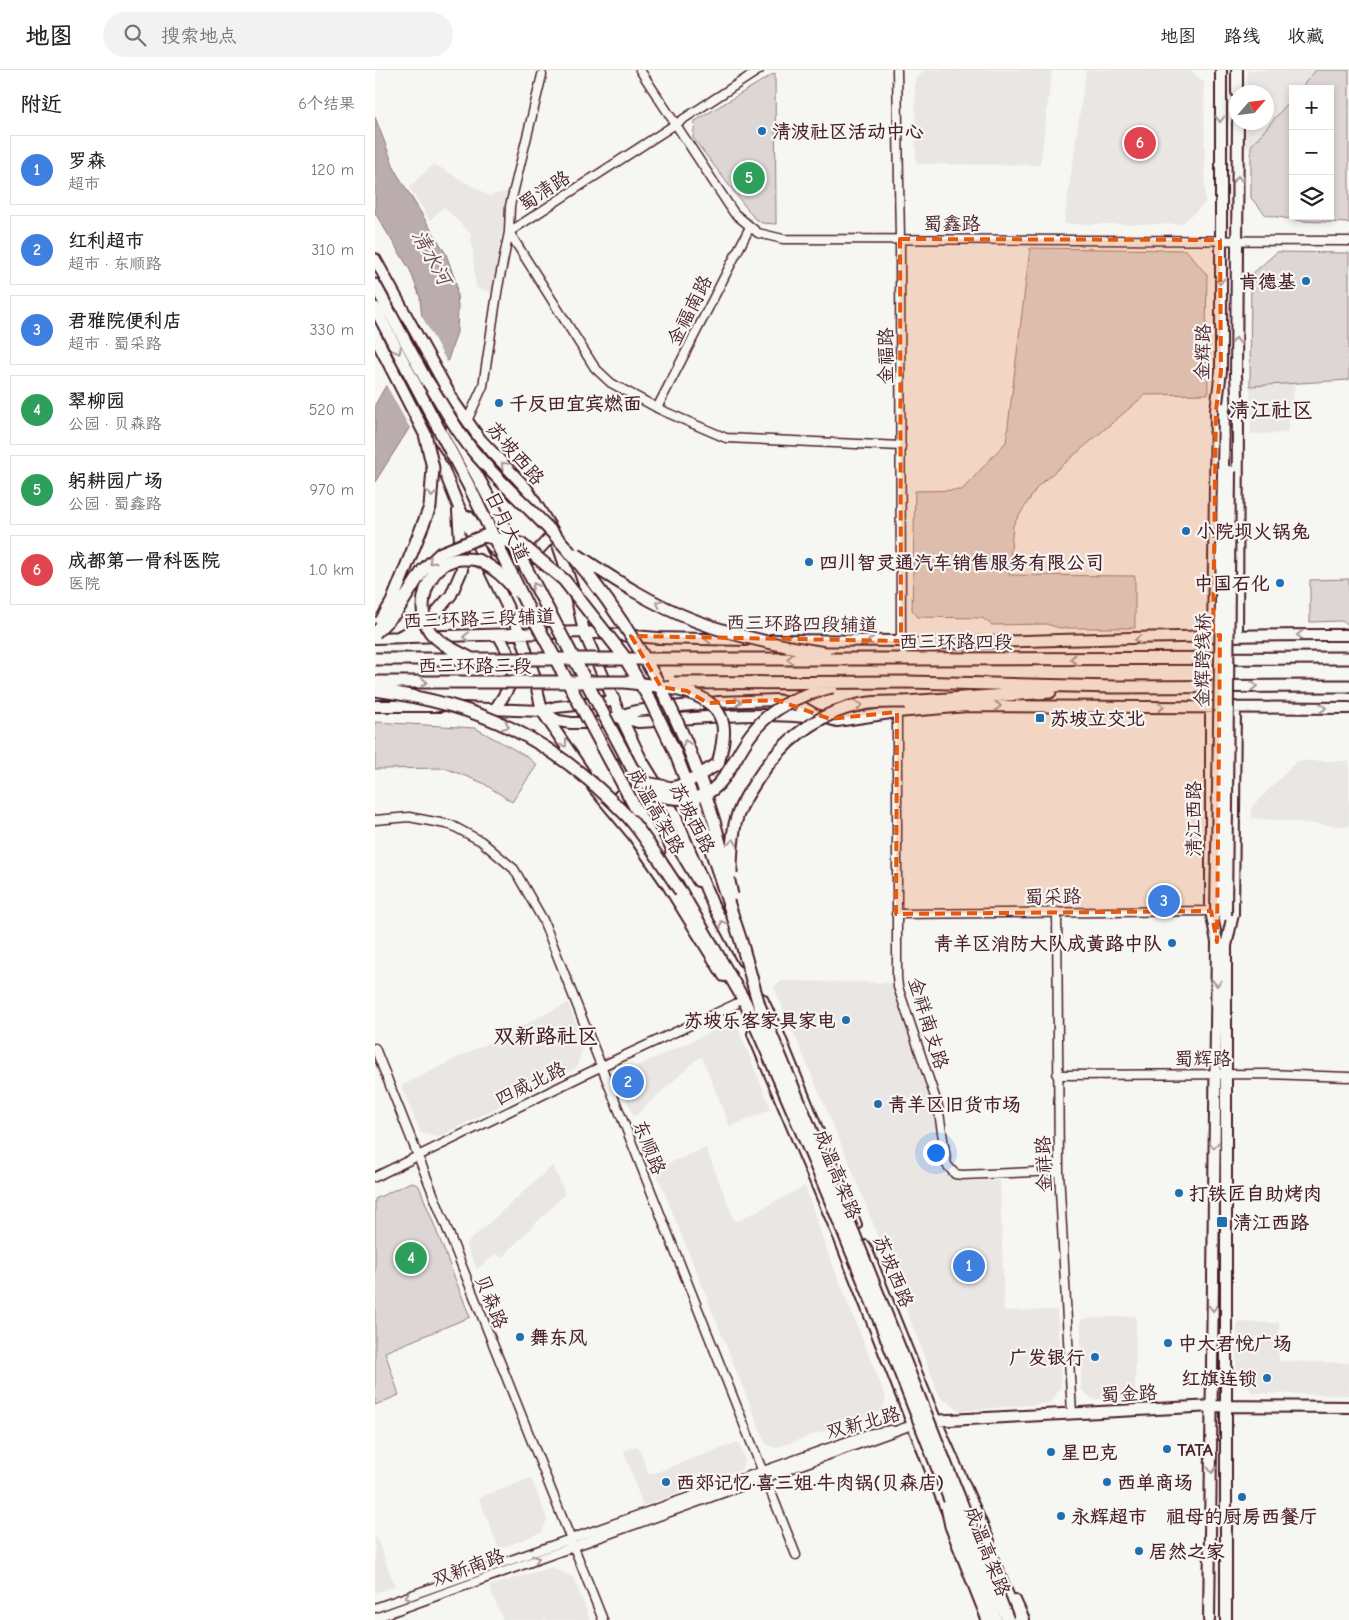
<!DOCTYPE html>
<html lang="zh">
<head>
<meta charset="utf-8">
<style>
  :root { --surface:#fff; --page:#f2f2f2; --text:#222; --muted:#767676; --line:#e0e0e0; --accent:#1f6fb2 }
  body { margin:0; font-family:"Comic Neue","LXGW WenKai TC",sans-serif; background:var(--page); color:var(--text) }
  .controls { position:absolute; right:15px; top:15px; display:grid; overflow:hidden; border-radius:0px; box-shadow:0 2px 8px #0003 }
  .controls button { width:45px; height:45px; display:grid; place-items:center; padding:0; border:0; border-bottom:1px solid var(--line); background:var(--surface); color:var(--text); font:25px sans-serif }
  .compass { position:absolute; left:854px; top:15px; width:45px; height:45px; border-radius:50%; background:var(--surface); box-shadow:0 2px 8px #0003; rotate:62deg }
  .you { position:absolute; left:560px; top:1082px; width:18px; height:18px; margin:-12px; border:4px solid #fff; border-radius:50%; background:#1a73e8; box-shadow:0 0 0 8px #1a73e833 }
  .badge { display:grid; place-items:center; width:32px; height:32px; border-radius:50%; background:var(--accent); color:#fff; font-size:16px; font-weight:700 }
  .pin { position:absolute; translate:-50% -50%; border:2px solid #fff; box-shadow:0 1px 5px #0006 }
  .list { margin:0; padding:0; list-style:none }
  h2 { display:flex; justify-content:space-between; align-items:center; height:65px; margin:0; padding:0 20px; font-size:21px }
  h2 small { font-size:16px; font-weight:400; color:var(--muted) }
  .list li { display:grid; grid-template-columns:32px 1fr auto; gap:15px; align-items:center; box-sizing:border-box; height:70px; margin:0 10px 10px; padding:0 10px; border:1px solid var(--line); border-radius:0px }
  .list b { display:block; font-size:19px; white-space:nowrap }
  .list p { margin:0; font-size:16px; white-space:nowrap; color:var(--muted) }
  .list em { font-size:16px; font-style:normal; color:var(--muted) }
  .icon { flex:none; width:28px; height:28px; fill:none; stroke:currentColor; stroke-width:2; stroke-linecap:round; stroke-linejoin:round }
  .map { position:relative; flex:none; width:974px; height:1550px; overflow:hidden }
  header { display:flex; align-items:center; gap:30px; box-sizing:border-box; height:70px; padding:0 25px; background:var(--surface); border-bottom:1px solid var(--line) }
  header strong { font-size:24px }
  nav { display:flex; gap:28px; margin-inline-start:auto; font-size:18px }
  .search { width:350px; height:45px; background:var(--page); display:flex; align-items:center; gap:12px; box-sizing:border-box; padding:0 18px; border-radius:28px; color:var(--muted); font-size:19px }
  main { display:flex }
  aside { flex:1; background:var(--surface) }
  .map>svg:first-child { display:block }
  .built { fill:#e9e6e3 }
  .green { fill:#ddd6d5; stroke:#947a80 }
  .water { fill:#bbadae; stroke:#8e747a }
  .pier { fill:#f6f6f2 }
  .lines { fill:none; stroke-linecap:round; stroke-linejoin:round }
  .minor-casing { stroke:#4a1f2b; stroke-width:11 }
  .major-casing { stroke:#4a1f2b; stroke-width:14 }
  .highway-casing { stroke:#4a1f2b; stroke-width:15 }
  .minor { stroke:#f6f6f2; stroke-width:8 }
  .major { stroke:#f6f6f2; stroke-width:10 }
  .highway { stroke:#f6f6f2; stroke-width:11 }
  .major-bridge-casing { stroke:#4a1f2b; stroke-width:14; stroke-linecap:butt }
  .highway-bridge-casing { stroke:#4a1f2b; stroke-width:15; stroke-linecap:butt }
  .major-bridge { stroke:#f6f6f2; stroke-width:10 }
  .highway-bridge { stroke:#f6f6f2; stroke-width:11 }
  .oneway { stroke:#a99598 }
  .marked { fill:#e8590c; fill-opacity:0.2; stroke:#e8590c; stroke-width:4; stroke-dasharray:10 6; stroke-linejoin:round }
  .poi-dot { fill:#1f6fb2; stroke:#f6f6f2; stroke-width:2 }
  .labels { text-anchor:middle; stroke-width:4.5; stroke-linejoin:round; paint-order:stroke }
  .poi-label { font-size:19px; font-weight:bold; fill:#4a1f2b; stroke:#f6f6f2; text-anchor:start }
  .street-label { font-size:19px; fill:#4a1f2b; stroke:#f6f6f2 }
  .water-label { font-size:20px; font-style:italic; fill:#6c4a52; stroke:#f6f6f2 }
  .quarter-label { font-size:21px; font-weight:bold; fill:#4a1f2b; stroke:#f6f6f2 }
</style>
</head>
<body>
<header>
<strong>地图</strong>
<div class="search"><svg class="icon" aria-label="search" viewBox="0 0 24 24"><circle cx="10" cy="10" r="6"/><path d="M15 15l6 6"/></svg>搜索地点</div>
<nav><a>地图</a><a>路线</a><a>收藏</a></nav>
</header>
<main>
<aside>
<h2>附近<small>6个结果</small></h2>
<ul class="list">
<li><span class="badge" style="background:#3f7fe0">1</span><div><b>罗森</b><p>超市</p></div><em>120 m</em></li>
<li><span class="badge" style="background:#3f7fe0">2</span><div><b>红利超市</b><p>超市 · 东顺路</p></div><em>310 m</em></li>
<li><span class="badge" style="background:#3f7fe0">3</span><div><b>君雅院便利店</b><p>超市 · 蜀采路</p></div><em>330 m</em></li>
<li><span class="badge" style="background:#2e9e5b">4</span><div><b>翠柳园</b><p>公园 · 贝森路</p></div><em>520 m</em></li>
<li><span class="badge" style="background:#2e9e5b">5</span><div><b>躬耕园广场</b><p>公园 · 蜀鑫路</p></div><em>970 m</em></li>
<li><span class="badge" style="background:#e0444e">6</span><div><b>成都第一骨科医院</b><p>医院</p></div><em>1.0 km</em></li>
</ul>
</aside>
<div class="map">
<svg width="974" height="1550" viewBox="0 0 974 1550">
  <rect width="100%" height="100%" fill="#f6f6f2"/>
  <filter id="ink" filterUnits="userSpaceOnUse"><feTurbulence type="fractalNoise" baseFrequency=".02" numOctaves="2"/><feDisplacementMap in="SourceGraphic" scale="10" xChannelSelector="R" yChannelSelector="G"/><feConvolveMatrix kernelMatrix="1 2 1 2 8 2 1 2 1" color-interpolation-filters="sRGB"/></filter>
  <g filter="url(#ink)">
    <!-- built -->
    <path class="built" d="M550,0h127l-12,95 -124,-1 -1,-85z
      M711,0h104l14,13 1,120 -23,21h-118z
      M872,0h69l-16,19h-7v8l-42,49 -5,1v-24l21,-1v-30h-20z
      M59,94l55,32 20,-5 -17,101 -16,-4 -5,-54 -27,-27 -14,13 -21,-33z
      M920,313l-8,50 -36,1 -1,-48z
      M922,691h52v66l-97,-9 -1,-10z
      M407,911l109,2 44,133 6,49 5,9 14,7h40l4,130 53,-1 4,76 -10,17 -91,8 -20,-14 -89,-230 -77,-180z
      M193,933l16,42 -8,23 -138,69 -17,-4 -20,-47z
      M360,951l36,88 -41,18 -28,-70 -6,3 -62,57 -13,-30 3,-15z
      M331,1078l28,72 4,1 67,-35 21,62 60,150 -4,13 -107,37 -9,-4 -111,-275z
      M178,1095l12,29 -64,64 -5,-4 -19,15 -11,-25z
      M761,1246l-1,82 -42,1 -12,-10v-70z
      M862,1252l42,1v38l70,2v32l-96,-2 -17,-21z
      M363,1372l7,18 -4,10 -98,36 -19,-55 14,-5 11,29z
      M156,1408l16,41 -5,13 -43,17 -20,-51z
      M0,1464l20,52 -20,7z
      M177,1497l22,11 16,42h-87l-14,-34z"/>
    <!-- green -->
    <path class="green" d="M941,0h33v153l-47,-2 -36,-6 -15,-17v-52l42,-49v119h37v-127h-30z
      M400,3l1,151 -14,-1 -8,-5 -61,-80 2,-17z
      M655,178l156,2 21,25 -1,57 2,8v54l-63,1 -107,91 -25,39 -4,50 126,1v52h-75l-14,-4 -54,1 -10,-7 -64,-1 -6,-7 3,-119 47,-1 44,-48z
      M902,182l72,1v127l-99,6 1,-111z
      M974,509v45l-8,-3 -31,1v-42z
      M0,652l100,6 51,28 11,9 -25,37 -29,-19 -38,-15 -70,1z
      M36,1112l8,4 51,131 -85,35 14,43 -24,10v-206z"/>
    <!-- water -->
    <path class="water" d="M0,47l21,55 50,82 10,29 2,24 -1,25 -9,28 -40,70 -33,52v-77l47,-84 -2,-24 -10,-27 -35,-57z"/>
    <!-- pier -->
    <path class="pier" d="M44,241l29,53 -37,66 -26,-47 35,-62z"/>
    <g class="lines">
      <defs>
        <path id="minor" d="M265,0l94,143 24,20 25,6 566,2
          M522,0l3,169 1,402
          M167,5l-32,131 -1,26 86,136 16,15 50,27 65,28 175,8
          M282,338l93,-181
          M92,351l16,-35 15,-99 11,-55 250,-162
          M522,642v265l1,10 40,119 9,59 8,9 7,1 97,-4
          M0,750l34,-3 42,8 30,16 33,28 29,51 253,635
          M682,842l2,259 13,243
          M521,844l315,-3
          M0,978l228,572
          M682,1005l210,-1 82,3
          M0,1107l225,-110 140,-65
          M0,1538l493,-174 23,-4
          M0,1548l537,-193"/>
        <path id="major" d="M862,0v22
          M0,189l79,143 26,37 47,50 27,44 24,71 6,28 37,85 20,42 33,54 38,90 31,58
          M55,377l13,21 14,35 64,132 13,40 8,36 42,62
          M94,447l27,34 20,14 14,-6 24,-26
          M862,565l1,-219 -2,-41 2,-253
          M25,566l25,-11 26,-30 11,-25 -4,-59
          M838,566l3,-226 5,-39v-301
          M0,568l209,-6 74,6 88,2
          M396,570l130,1 11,3c146,-3 291,-10 437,-9
          M0,636h66
          M88,638l79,3 14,-4 51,-5 7,-3
          M120,639c22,-32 24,-38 4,-73
          M168,642l15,9 13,2h25l40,-12 83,-9 58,-2 25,7 14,8 21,6 60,-9 70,-6 382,2
          M246,647l17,5c60,-4 119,-11 179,-4
          M218,717l40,48 36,52 55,89
          M240,741c1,-23 17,-24 33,-13l50,83
          M387,929l16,34 78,192
          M378,964l86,203 109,277
          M490,1176l70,173 54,122
          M555,1351l283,-15 136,1
          M640,1530l9,20
          M834,1550l8,-678 -6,-31v-204
          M851,1550v-674l7,-32 2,-207"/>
        <path id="highway" d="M0,215l57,106
          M0,238l96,182
          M77,359l30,56
          M534,589l440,-1
          M533,612l205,5 236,-1
          M530,632l145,-10
          M239,694l25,25 13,5
          M261,739l23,42
          M301,813l69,119
          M596,1447l15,28 32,75"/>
      </defs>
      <!-- minor casing -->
      <use href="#minor" class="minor-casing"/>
      <!-- major casing -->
      <use href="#major" class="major-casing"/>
      <!-- highway casing -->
      <use href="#highway" class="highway-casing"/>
      <!-- minor -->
      <use href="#minor" class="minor"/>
      <!-- major -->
      <use href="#major" class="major"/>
      <!-- highway -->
      <use href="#highway" class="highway"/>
      <defs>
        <path id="major-bridge" d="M841,843l8,-505
          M851,845l4,-444"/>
        <path id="highway-bridge" d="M0,266l50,98 8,34 -3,39 -38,95 -11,19
          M53,312c15,23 28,49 46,70 29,35 65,63 94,98 85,100 139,217 164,345
          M107,415l150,283 14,15 26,5 10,-3 36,-21c3,-13 7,-26 5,-39 -7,-38 -68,-39 -99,-43
          M96,420l56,116 109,203
          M201,484c37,25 77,51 120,67 41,16 85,25 129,32
          M0,563l22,-22 26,-41 18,-17 43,-17 37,8 43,36 59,75 27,45 25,52 25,65 41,124 18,64 95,229 154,386
          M95,588c-14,-7 -28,-13 -39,-25 -5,-6 -8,-17 -8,-25 0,-23 15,-51 42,-49 5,0 11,0 15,2 14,7 27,18 35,30
          M0,589h534
          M0,612h256
          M299,613l234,-1
          M0,620c108,15 177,48 253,127 19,21 36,51 53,75
          M277,724c85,23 69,-43 120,-81 18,-14 38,-20 60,-26
          M356,804c0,-17 1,-34 4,-50 3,-14 10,-26 18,-38 25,-40 61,-73 110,-82 13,-3 28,-2 42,-2
          M370,932c91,203 172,411 251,618
          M572,1437l4,19 37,94"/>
      </defs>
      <!-- major-bridge casing -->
      <use href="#major-bridge" class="major-bridge-casing"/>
      <!-- highway-bridge casing -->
      <use href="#highway-bridge" class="highway-bridge-casing"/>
      <!-- major-bridge -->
      <use href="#major-bridge" class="major-bridge"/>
      <!-- highway-bridge -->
      <use href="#highway-bridge" class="highway-bridge"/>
    </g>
    <!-- one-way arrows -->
    <defs><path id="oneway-chevron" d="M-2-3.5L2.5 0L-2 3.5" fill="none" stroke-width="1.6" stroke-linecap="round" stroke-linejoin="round" transform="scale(1.25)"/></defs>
    <g class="oneway">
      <use href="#oneway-chevron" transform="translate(845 49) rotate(90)"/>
      <use href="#oneway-chevron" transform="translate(863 109) rotate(-90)"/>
      <use href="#oneway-chevron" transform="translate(845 211) rotate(89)"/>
      <use href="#oneway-chevron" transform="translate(861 271) rotate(-89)"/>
      <use href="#oneway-chevron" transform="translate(23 281) rotate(63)"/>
      <use href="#oneway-chevron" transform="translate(129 395) rotate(-134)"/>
      <use href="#oneway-chevron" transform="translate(57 424) rotate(96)"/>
      <use href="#oneway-chevron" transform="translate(57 491) rotate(136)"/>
      <use href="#oneway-chevron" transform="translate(160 516) rotate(-118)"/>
      <use href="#oneway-chevron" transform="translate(284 533) rotate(-154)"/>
      <use href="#oneway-chevron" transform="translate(925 565) rotate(-180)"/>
      <use href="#oneway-chevron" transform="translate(91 567) rotate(179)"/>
      <use href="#oneway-chevron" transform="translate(333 569) rotate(-179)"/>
      <use href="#oneway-chevron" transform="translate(763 570) rotate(179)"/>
      <use href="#oneway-chevron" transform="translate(496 571) rotate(-179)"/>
      <use href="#oneway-chevron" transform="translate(415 589) rotate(180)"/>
      <use href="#oneway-chevron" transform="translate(698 589) rotate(180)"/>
      <use href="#oneway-chevron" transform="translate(49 612)"/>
      <use href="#oneway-chevron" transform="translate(879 616)"/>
      <use href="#oneway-chevron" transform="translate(363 632) rotate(-2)"/>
      <use href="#oneway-chevron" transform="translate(484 635) rotate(-13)"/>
      <use href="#oneway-chevron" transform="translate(623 636)"/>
      <use href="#oneway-chevron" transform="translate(786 637)"/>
      <use href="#oneway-chevron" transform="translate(948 638)"/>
      <use href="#oneway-chevron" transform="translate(131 656) rotate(24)"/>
      <use href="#oneway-chevron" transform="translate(311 673) rotate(-110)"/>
      <use href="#oneway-chevron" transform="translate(189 674) rotate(53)"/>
      <use href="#oneway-chevron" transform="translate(358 772) rotate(-83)"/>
      <use href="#oneway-chevron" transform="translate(348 854) rotate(-119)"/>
      <use href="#oneway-chevron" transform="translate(842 913) rotate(91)"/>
      <use href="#oneway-chevron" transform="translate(839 1075) rotate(90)"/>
      <use href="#oneway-chevron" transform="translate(838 1238) rotate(90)"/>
      <use href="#oneway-chevron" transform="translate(837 1400) rotate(91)"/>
      <use href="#oneway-chevron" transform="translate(161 1489) rotate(-20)"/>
      <use href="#oneway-chevron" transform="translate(33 1527) rotate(160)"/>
    </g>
  </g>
  <!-- marked area -->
  <path class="marked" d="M525,169l320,1 1,131 -5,39 -3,226 7,-1 -3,307 -6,-31 -315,3 1,-202 -67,7 -53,-19 -69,3 -21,-12 -26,-4 -30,-51 270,5z"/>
  <!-- markers -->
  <g class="poi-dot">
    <circle cx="387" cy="61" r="5"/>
    <circle cx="931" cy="211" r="5"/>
    <circle cx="124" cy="333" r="5"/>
    <circle cx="811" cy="461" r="5"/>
    <circle cx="434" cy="492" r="5"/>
    <circle cx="905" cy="513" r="5"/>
    <rect x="660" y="643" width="10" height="10" rx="2.5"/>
    <circle cx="797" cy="873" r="5"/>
    <circle cx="471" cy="950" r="5"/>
    <circle cx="503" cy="1034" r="5"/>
    <circle cx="804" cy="1123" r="5"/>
    <rect x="841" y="1146" width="12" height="12" rx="2.5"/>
    <circle cx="145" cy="1267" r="5"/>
    <circle cx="793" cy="1273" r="5"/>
    <circle cx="720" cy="1287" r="5"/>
    <circle cx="892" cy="1308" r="5"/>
    <circle cx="792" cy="1379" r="5"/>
    <circle cx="676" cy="1382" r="5"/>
    <circle cx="291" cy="1412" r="5"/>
    <circle cx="732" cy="1412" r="5"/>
    <circle cx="867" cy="1427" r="5"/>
    <circle cx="686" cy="1446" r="5"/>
    <circle cx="764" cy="1481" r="5"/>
  </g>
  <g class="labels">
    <!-- poi labels -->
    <g class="poi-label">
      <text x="397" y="68">清波社区活动中心</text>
      <text x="921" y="218" text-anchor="end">肯德基</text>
      <text x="134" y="340">千反田宜宾燃面</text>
      <text x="821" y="468">小院坝火锅兔</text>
      <text x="444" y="499">四川智灵通汽车销售服务有限公司</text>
      <text x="895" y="520" text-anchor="end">中国石化</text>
      <text x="675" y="655">苏坡立交北</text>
      <text x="787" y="880" text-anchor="end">青羊区消防大队成黄路中队</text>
      <text x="461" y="957" text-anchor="end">苏坡乐客家具家电</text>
      <text x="513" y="1041">青羊区旧货市场</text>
      <text x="814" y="1130">打铁匠自助烤肉</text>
      <text x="858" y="1159">清江西路</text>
      <text x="155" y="1274">舞东风</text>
      <text x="803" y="1280">中大君悦广场</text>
      <text x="710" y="1294" text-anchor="end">广发银行</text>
      <text x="882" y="1315" text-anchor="end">红旗连锁</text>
      <text x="802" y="1386">TATA</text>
      <text x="686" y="1389">星巴克</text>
      <text x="301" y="1419">西郊记忆·喜三姐·牛肉锅(贝森店)</text>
      <text x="742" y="1419">西单商场</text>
      <text x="696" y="1453">永辉超市</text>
      <text x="867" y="1453" text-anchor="middle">祖母的厨房西餐厅</text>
      <text x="774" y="1488">居然之家</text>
    </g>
    <!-- street labels -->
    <g class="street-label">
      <text transform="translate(169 120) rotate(-33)" y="7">蜀清路</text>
      <text x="577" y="160">蜀鑫路</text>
      <text transform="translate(314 240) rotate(-63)" y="7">金福南路</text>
      <text transform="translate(827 282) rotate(-88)" y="7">金辉路</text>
      <text transform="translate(510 286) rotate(-90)" y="7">金福路</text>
      <text transform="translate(141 383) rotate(49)" y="7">苏坡西路</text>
      <text transform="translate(133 456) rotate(64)" y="7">日月大道</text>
      <text transform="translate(104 548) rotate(-2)" y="7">西三环路三段辅道</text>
      <text transform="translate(427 553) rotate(1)" y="7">西三环路四段辅道</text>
      <text x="581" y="578">西三环路四段</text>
      <text transform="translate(827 590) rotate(-89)" y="7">金辉跨线桥</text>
      <text x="100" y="602">西三环路三段</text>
      <text transform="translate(282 741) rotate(61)" y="7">成温高架路</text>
      <text transform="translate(318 748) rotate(63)" y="7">苏坡西路</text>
      <text transform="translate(818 749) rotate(-90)" y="7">清江西路</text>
      <text transform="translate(678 826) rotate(-1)" y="7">蜀采路</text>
      <text transform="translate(554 953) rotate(73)" y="7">金祥南支路</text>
      <text x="828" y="995">蜀辉路</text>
      <text transform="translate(155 1013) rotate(-26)" y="7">四威北路</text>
      <text transform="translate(275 1077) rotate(68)" y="7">东顺路</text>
      <text transform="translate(668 1094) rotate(-92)" y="7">金祥路</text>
      <text transform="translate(463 1104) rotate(68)" y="7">成温高架路</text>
      <text transform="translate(519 1201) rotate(68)" y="7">苏坡西路</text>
      <text transform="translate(117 1231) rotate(68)" y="7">贝森路</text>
      <text transform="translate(754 1323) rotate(-3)" y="7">蜀金路</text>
      <text transform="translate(488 1352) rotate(-15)" y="7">双新北路</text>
      <text transform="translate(613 1481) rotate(69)" y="7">成温高架路</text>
      <text transform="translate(93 1497) rotate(-20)" y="7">双新南路</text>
    </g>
    <!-- water labels -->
    <g class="water-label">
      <text transform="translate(57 187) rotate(61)" y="7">清水河</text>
    </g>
    <!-- quarter labels -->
    <g class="quarter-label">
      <text x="896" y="347">清江社区</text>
      <text x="171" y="973">双新路社区</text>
    </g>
  </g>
</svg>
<div class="controls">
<button>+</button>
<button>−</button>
<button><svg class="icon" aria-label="layers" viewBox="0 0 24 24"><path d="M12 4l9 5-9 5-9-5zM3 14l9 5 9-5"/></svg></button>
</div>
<svg class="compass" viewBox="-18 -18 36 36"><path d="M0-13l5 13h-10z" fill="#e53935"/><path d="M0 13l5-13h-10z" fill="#767676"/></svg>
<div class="you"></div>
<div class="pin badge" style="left:594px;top:1196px;background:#3f7fe0">1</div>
<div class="pin badge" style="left:253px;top:1012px;background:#3f7fe0">2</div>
<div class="pin badge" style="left:789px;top:831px;background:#3f7fe0">3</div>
<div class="pin badge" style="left:36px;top:1188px;background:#2e9e5b">4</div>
<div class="pin badge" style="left:374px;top:108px;background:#2e9e5b">5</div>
<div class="pin badge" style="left:765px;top:73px;background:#e0444e">6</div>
</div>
</main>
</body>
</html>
